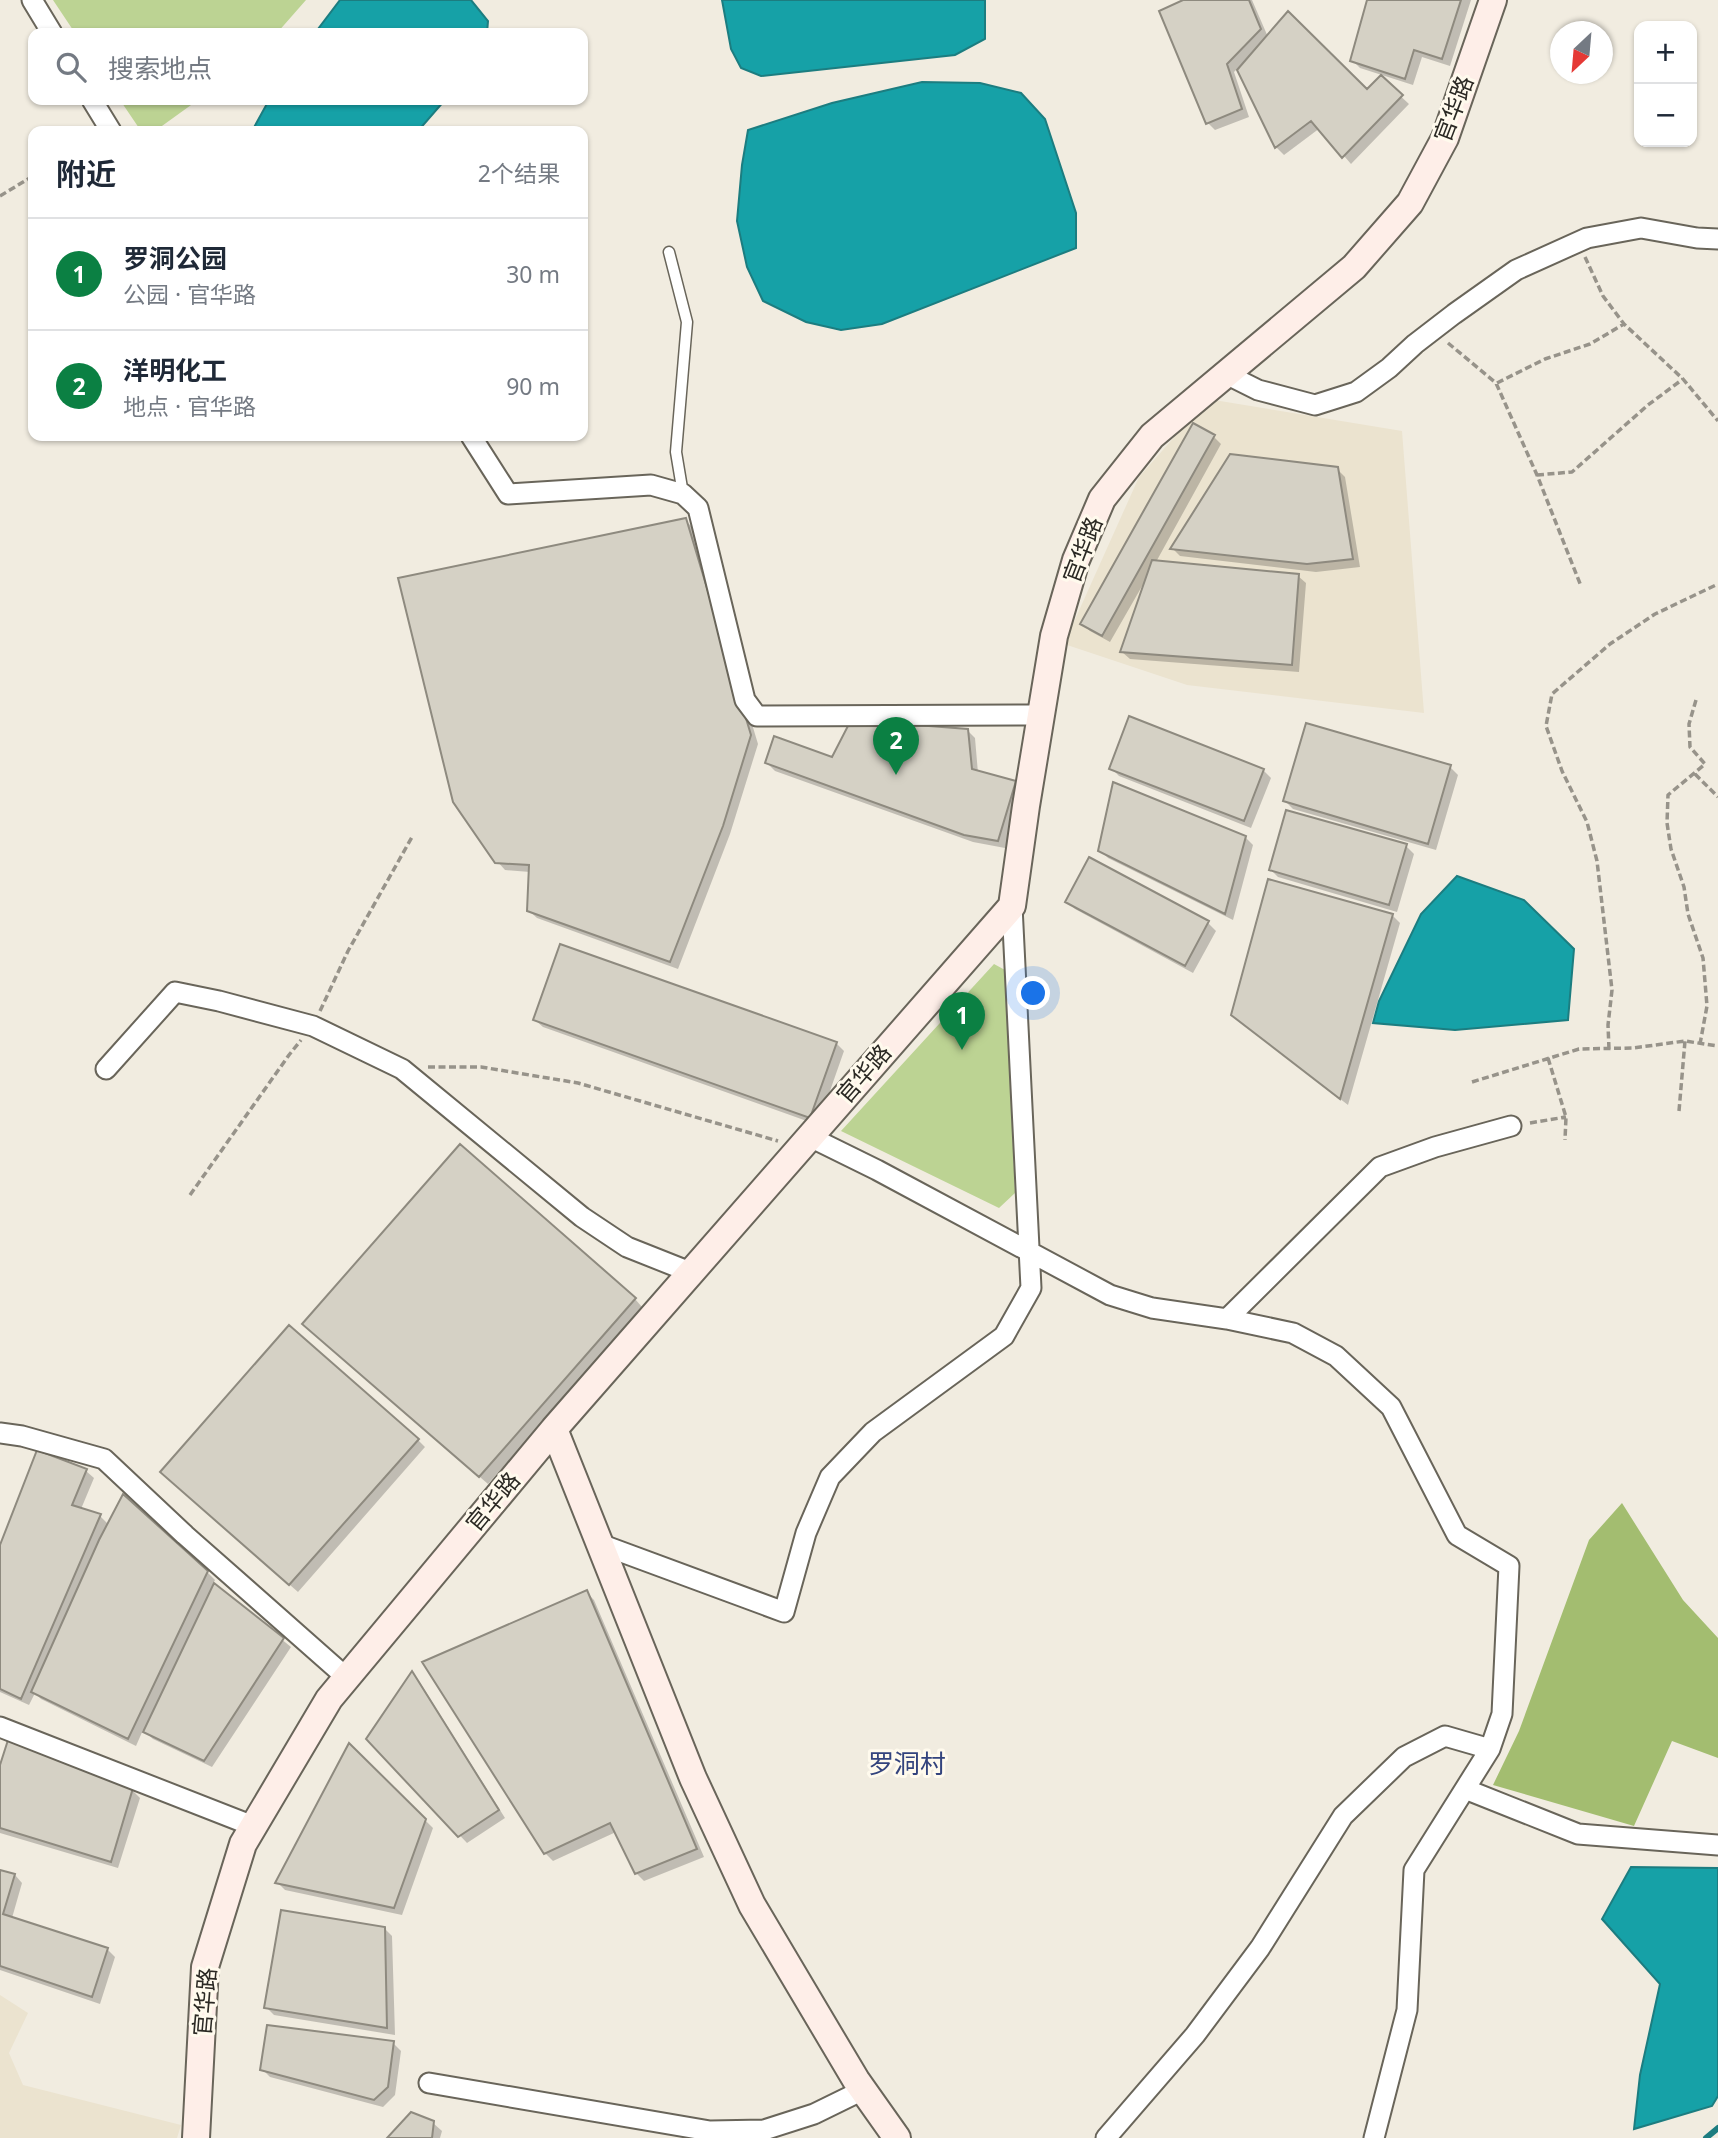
<!DOCTYPE html>
<html lang="zh">
<head>
<meta charset="utf-8">
<style>
  :root { --surface:#fff; --page:#f6f6f7; --text:#1f2937; --muted:#747a83; --line:#e0e1e3; --accent:#0b8043 }
  body { margin:0; font-family:"Noto Sans","Noto Sans SC",sans-serif; background:var(--page); color:var(--text) }
  .controls { position:absolute; right:21px; top:21px; display:grid; overflow:hidden; border-radius:14px; box-shadow:0 2px 5px #0004 }
  .controls button { width:63px; height:63px; display:grid; place-items:center; padding:0; border:0; border-bottom:2px solid var(--line); background:var(--surface); color:var(--text); font:35px sans-serif }
  .compass { position:absolute; left:1550px; top:21px; width:63px; height:63px; border-radius:50%; background:var(--surface); box-shadow:0 2px 5px #0004; rotate:206deg }
  .you { position:absolute; left:1034px; top:994px; width:24px; height:24px; margin:-18px; border:5px solid #fff; border-radius:50%; background:#1a73e8; box-shadow:0 0 0 10px #1a73e833 }
  .badge { display:grid; place-items:center; width:46px; height:46px; border-radius:50%; background:var(--accent); color:#fff; font-size:23px; font-weight:700 }
  .pin { position:absolute; translate:-50% -58px; filter:drop-shadow(0 2px 4px #0008) }
  .pin::after { content:''; position:absolute; top:37px; width:24px; height:21px; background:inherit; clip-path:polygon(0 0,100% 0,50% 100%) }
  .list { margin:0; padding:0; list-style:none }
  h2 { display:flex; justify-content:space-between; align-items:center; height:91px; margin:0; padding:0 28px; font-size:30px }
  h2 small { font-size:23px; font-weight:400; color:var(--muted) }
  .list li { display:grid; grid-template-columns:46px 1fr auto; gap:21px; align-items:center; box-sizing:border-box; height:112px; padding:0 28px; border-top:2px solid var(--line) }
  .list b { display:block; font-size:26px; white-space:nowrap }
  .list p { margin:0; font-size:23px; white-space:nowrap; color:var(--muted) }
  .list em { font-size:23px; font-style:normal; color:var(--muted) }
  .icon { flex:none; width:38px; height:38px; fill:none; stroke:currentColor; stroke-width:2; stroke-linecap:round; stroke-linejoin:round }
  .map { position:relative; flex:none; width:1718px; height:2138px; overflow:hidden }
  .search { position:absolute; background:var(--surface); box-shadow:0 2px 5px #0004; left:28px; top:28px; width:560px; height:77px; display:flex; align-items:center; gap:18px; box-sizing:border-box; padding:0 24px; border-radius:14px; color:var(--muted); font-size:26px }
  .panel { position:absolute; background:var(--surface); box-shadow:0 2px 5px #0004; left:28px; top:126px; width:560px; height:315px; border-radius:14px }
  .map>svg:first-child { display:block }
  .built { fill:#ebe3cf }
  .green { fill:#bcd393 }
  .forest { fill:#a3bd70 }
  .water { fill:#16a1a7; stroke:#1c7d80; stroke-width:2 }
  .shadow { fill:#0003 }
  .lines { fill:none; stroke-linecap:round; stroke-linejoin:round }
  .stream { stroke:#1c7d80; stroke-width:6 }
  .building { fill:#d5d1c5; stroke:#8e8a7f; stroke-width:2 }
  .lane-casing { stroke:#69655a; stroke-width:13 }
  .street-casing { stroke:#69655a; stroke-width:23 }
  .secondary-casing { stroke:#69655a; stroke-width:30 }
  .path { stroke:#97938a; stroke-width:3.5; stroke-dasharray:7 3.5; stroke-linecap:butt }
  .lane { stroke:#fff; stroke-width:10 }
  .street { stroke:#fff; stroke-width:19 }
  .secondary { stroke:#feeee8; stroke-width:26 }
  .labels { text-anchor:middle; stroke-width:6; stroke-linejoin:round; paint-order:stroke }
  .street-label { font-size:23px; fill:#2b2924; stroke:#fffaed }
  .quarter-label { font-size:26px; fill:#33437d; stroke:#fffaed }
</style>
</head>
<body>
<div class="map">
<svg width="1718" height="2138" viewBox="0 0 1718 2138">
  <rect width="100%" height="100%" fill="#f1ece0"/>
  <!-- built -->
  <path class="built" d="M1208,399l194,32 22,282 -237,-28 -123,-41 75,-167z
    M0,1995l28,18 -19,40 14,32 158,40 -4,13h-177z"/>
  <!-- green -->
  <path class="green" d="M53,0h253l-29,33h-202z
    M120,100h78l-43,31h-14z
    M994,964l11,6 10,223 -16,15 -158,-77z"/>
  <!-- forest -->
  <path class="forest" d="M1622,1503l61,97 35,38v120l-46,-17 -38,85 -141,-41 26,-54 70,-191z"/>
  <!-- water -->
  <path class="water" d="M340,0h131l17,21 -1,12h-172z
    M722,0h263v39l-30,16 -194,21 -20,-8 -10,-19z
    M922,82l58,1 41,10 24,26 31,94v35l-194,76 -41,6 -35,-8 -43,-21 -16,-34 -10,-46 5,-56 6,-35 84,-27z
    M269,100h176l-27,31h-166z
    M1457,876l67,24 50,49 -6,71 -113,10 -82,-7 6,-22 42,-87z
    M1631,1867l87,1v228l-6,10 -78,23 6,-54 20,-91 -58,-65z"/>
  <!-- shadow -->
  <path class="shadow" d="M1187,0h65l16,37 99,55 14,-14 28,26 -58,60 -31,-36 -36,27 -8,-8 -38,-79 -4,4 15,45 -34,13 -7,-7z
    M1369,0h102l-21,66 -28,-9 -9,28 -53,-17 -8,-8z
    M1214,437l7,7 -65,118 142,14 8,7 -7,89 -169,-13 -8,-7 23,-71 -35,61 -20,-11 -7,-7z
    M1337,469l8,8 15,90 -44,5 -136,-16 -8,-8z
    M685,520l8,8 65,216 -28,90 -52,135 -141,-51 -9,-8 2,-38 -25,-2 -8,-9z
    M967,730l8,8 3,35 37,9 8,8 -18,58 -32,-6 -198,-71 -8,-8 66,-4z
    M1450,767l8,8 -22,75 -143,-41 -8,-8z
    M1111,768l152,2 8,8 -20,50 -132,-52z
    M1245,837l8,8 -20,75 -125,-62 -8,-8z
    M1406,846l8,8 -17,58 -119,-35 -7,-7z
    M1090,859l118,64 8,8 -23,42 -118,-64 -8,-8z
    M1392,915l8,8 -52,182 -107,-83z
    M535,1020l301,23 8,8 -26,74 -275,-98z
    M635,1299l7,8 -154,177 -175,-152z
    M418,1440l7,7 -127,145 -128,-112z
    M86,1471l8,7 -13,31 19,7 9,9 98,47 8,8 -2,4 78,63 -79,120 -59,-28 -10,-9 -7,16 -95,-47 -6,-6 -6,12 -29,-13v-143z
    M586,1592l8,8 110,257 -60,24 -8,-8 -20,-41 -63,29 -8,-8z
    M412,1674l7,7 86,137 -38,25 -99,-104z
    M350,1746l83,82 -31,87 -117,-25 -8,-8z
    M0,1771l132,19 8,8 -22,70 -118,-35z
    M0,1871l15,4 7,8 -10,35 95,31 8,8 -15,47 -100,-34z
    M384,1928l8,8 3,99 -121,-20 -8,-8z
    M393,2043l8,8 -6,44 -12,12 -113,-30 -8,-8z
    M433,2123l9,8 -2,7h-50z"/>
  <g class="lines">
    <!-- stream -->
    <path class="stream" d="M1706,2138l12,-10"/>
  </g>
  <!-- building -->
  <path class="building" d="M1183,0h66l12,29 -34,35 15,45 -36,15 -47,-113z
    M1367,0h94l-19,59 -28,-9 -9,29 -55,-18z
    M1288,11l79,78 14,-14 22,20 -61,63 -31,-37 -36,27 -38,-78z
    M1193,423l22,12 -113,201 -22,-12z
    M1230,454l108,13 15,92 -46,5 -137,-15z
    M686,518l65,217 -28,91 -53,136 -143,-51 2,-46 -34,-2 -42,-61 -55,-224z
    M1152,560l147,14 -7,91 -172,-13z
    M1129,716l135,53 -20,52 -135,-52z
    M851,720l117,9 4,40 44,12 -18,60 -34,-6 -199,-72 9,-27 58,21z
    M1306,723l145,42 -23,79 -145,-43z
    M1113,782l133,54 -21,78 -127,-63z
    M1286,810l121,34 -18,61 -120,-35z
    M1089,857l120,64 -24,45 -120,-64z
    M1268,879l125,35 -53,185 -109,-84z
    M560,944l277,98 -27,76 -277,-98z
    M460,1144l176,154 -157,179 -177,-153z
    M289,1325l130,114 -130,146 -129,-113z
    M37,1450l50,19 -15,36 29,9 -80,185 -21,-10v-144z
    M123,1494l85,77 -80,168 -97,-47 68,-152z
    M214,1583l70,55 -80,123 -61,-29z
    M587,1590l110,259 -62,25 -25,-51 -66,31 -122,-192z
    M412,1671l87,139 -41,27 -92,-98z
    M8,1740l125,48 -22,74 -111,-34v-63z
    M349,1743l77,76 -32,89 -119,-25z
    M0,1870l15,4 -12,40 105,34 -16,49 -92,-31z
    M281,1910l104,17 2,101 -123,-20z
    M267,2025l127,16 -6,46 -14,13 -114,-30z
    M411,2112l23,9 -2,17h-45z"/>
  <g class="lines">
    <defs>
      <path id="lane" d="M669,252l18,70 -11,130 7,42"/>
      <path id="street" d="M32,0l20,33
        M92,100l19,31
        M1226,374l32,16 57,15 41,-13 33,-24 26,-24 39,-30 62,-44 71,-32 54,-10 56,10 21,1
        M471,436l37,58 143,-9 32,9 15,14 47,192 12,16 284,-1
        M106,1069l69,-77 44,9 94,25 89,43 180,148 45,30 63,25
        M810,1137l67,33 233,125 42,13 75,11
        M0,1433l22,3 82,23 81,76 162,143
        M600,1544l184,68 22,-79 24,-56 43,-45 131,-96 27,-48 -19,-382
        M0,1727l253,99
        M1465,1789l113,45 140,11
        M429,2083l281,48 54,-1 50,-16 49,-24
        M1106,2138l89,-103 65,-87 83,-132 61,-59 41,-21 45,13 12,-35 7,-148 -52,-31 -66,-128 -55,-51 -43,-23 -66,-14 153,-152 55,-20 76,-21
        M1374,2138l33,-128 7,-140 76,-121"/>
      <path id="secondary" d="M554,1429l139,349 59,127 104,175 41,58
        M196,2138l9,-171 38,-123 86,-145 225,-270 458,-523 14,-100 28,-170 22,-76 26,-61 50,-63 202,-169 56,-64 35,-65 48,-138"/>
    </defs>
    <!-- lane casing -->
    <use href="#lane" class="lane-casing"/>
    <!-- street casing -->
    <use href="#street" class="street-casing"/>
    <!-- secondary casing -->
    <use href="#secondary" class="secondary-casing"/>
    <!-- path -->
    <path class="path" d="M0,196l33,-20
      M1585,257l18,39 21,28 59,55 35,42
      M1448,343l48,40 41,92 44,111
      M1497,383l48,-24 45,-15 34,-20
      M1537,475l35,-3 76,-67 35,-26
      M1696,700l-7,24 1,23 15,17 -37,31 -1,28 4,26 13,38 4,27 15,44 4,48 -7,38
      M1695,774l23,23
      M320,1011l28,-60 64,-114
      M1609,1049l-1,-24 4,-35 -15,-129 -10,-39 -25,-51 -16,-45 6,-32 58,-50 45,-30 63,-30
      M1548,1058l18,59 -1,23
      M428,1067h53l97,16 200,58
      M1472,1082l107,-33 54,-1 52,-7 33,5
      M1679,1111l6,-70
      M1530,1123l36,-6
      M190,1195l99,-140 12,-15"/>
    <!-- lane -->
    <use href="#lane" class="lane"/>
    <!-- street -->
    <use href="#street" class="street"/>
    <!-- secondary -->
    <use href="#secondary" class="secondary"/>
  </g>
  <g class="labels">
    <!-- street labels -->
    <g class="street-label">
      <text transform="translate(1454 109) rotate(-69)" y="8">官华路</text>
      <text transform="translate(1083 550) rotate(-69)" y="8">官华路</text>
      <text transform="translate(864 1074) rotate(-49)" y="8">官华路</text>
      <text transform="translate(493 1502) rotate(-50)" y="8">官华路</text>
      <text transform="translate(205 2002) rotate(-85)" y="8">官华路</text>
    </g>
    <!-- quarter labels -->
    <g class="quarter-label">
      <text x="907" y="1773">罗洞村</text>
    </g>
  </g>
</svg>
<div class="controls">
<button>+</button>
<button>−</button>
</div>
<svg class="compass" viewBox="-18 -18 36 36"><path d="M0-13l5 13h-10z" fill="#e53935"/><path d="M0 13l5-13h-10z" fill="#747a83"/></svg>
<div class="you"></div>
<div class="pin badge" style="left:962px;top:1050px">1</div>
<div class="pin badge" style="left:896px;top:775px">2</div>
<div class="search"><svg class="icon" aria-label="search" viewBox="0 0 24 24"><circle cx="10" cy="10" r="6"/><path d="M15 15l6 6"/></svg>搜索地点</div>
<section class="panel">
<h2>附近<small>2个结果</small></h2>
<ul class="list">
<li><span class="badge">1</span><div><b>罗洞公园</b><p>公园 · 官华路</p></div><em>30 m</em></li>
<li><span class="badge">2</span><div><b>洋明化工</b><p>地点 · 官华路</p></div><em>90 m</em></li>
</ul>
</section>
</div>
</body>
</html>
